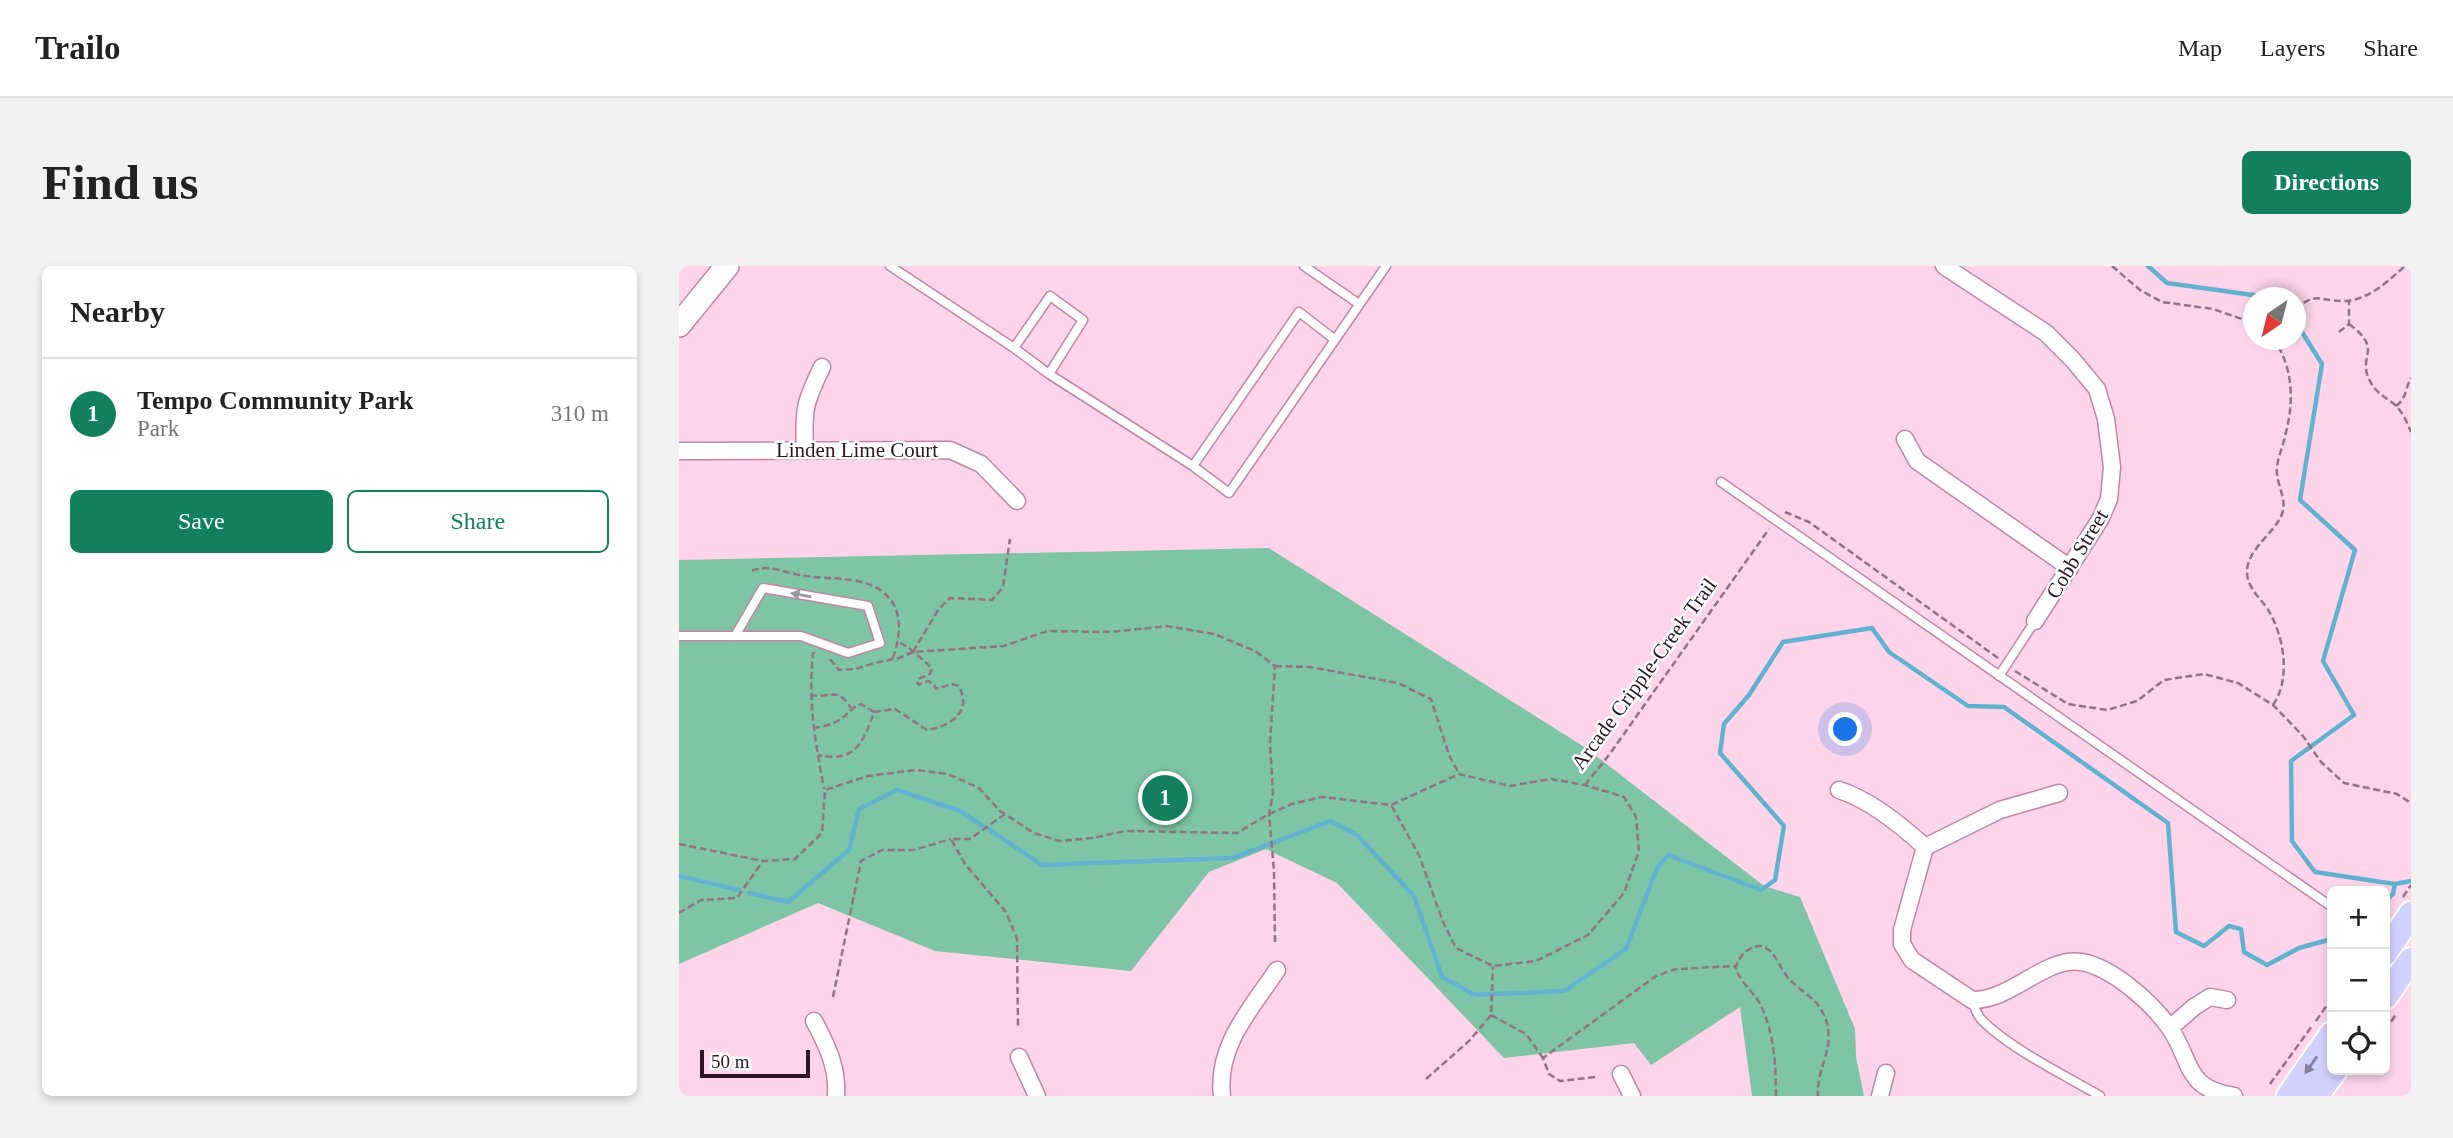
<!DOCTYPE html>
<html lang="en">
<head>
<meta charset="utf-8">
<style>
  :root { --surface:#fff; --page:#f2f2f2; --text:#222; --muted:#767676; --line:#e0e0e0; --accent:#12805c }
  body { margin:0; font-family:Georgia,serif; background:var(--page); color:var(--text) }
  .controls { position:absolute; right:21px; bottom:21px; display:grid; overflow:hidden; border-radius:10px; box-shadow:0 4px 10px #0003 }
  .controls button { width:63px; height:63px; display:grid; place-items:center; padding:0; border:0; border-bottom:2px solid var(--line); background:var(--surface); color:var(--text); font:35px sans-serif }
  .compass { position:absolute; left:1564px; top:21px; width:63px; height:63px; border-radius:50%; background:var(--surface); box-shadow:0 4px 10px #0003; rotate:215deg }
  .scale { position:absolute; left:21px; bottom:18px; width:110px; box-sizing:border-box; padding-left:7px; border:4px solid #2d1523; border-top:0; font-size:19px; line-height:24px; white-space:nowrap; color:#2d1523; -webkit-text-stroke:5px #fff; paint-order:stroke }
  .you { position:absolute; left:1167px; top:464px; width:24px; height:24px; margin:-18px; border:5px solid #fff; border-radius:50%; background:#1a73e8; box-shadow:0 0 0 10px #1a73e833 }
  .badge { display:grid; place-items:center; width:46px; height:46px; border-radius:50%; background:var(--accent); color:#fff; font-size:23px; font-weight:700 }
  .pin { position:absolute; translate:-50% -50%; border:4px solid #fff; box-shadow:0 2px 7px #0006 }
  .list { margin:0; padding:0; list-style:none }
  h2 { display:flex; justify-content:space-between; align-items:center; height:91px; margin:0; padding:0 28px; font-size:30px }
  h2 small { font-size:23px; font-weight:400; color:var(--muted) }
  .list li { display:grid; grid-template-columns:46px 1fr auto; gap:21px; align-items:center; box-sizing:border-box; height:112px; padding:0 28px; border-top:2px solid var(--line) }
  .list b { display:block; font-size:26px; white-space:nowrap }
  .list p { margin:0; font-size:23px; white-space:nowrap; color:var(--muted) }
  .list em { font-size:23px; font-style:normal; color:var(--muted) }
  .actions { display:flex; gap:14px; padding:21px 28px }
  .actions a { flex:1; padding:16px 0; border:2px solid var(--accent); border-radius:10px; text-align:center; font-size:24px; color:var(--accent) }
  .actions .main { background:var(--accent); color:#fff }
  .icon { flex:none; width:38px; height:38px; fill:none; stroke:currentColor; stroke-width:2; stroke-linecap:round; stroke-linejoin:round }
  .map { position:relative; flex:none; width:1732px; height:830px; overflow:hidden; border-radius:10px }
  header { display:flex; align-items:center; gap:42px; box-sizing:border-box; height:98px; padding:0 35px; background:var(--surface); border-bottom:2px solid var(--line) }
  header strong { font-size:33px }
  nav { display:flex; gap:38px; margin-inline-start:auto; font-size:24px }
  .intro { display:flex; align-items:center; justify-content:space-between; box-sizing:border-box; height:168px; padding:0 42px }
  h1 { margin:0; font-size:49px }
  .button { padding:18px 32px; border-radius:10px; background:var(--accent); color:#fff; font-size:24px; font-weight:700 }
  main { display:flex; gap:42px; padding:0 42px }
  aside { flex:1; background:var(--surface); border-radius:10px; box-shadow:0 4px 10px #0003 }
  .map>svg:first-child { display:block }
  .green { fill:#7dc5a5 }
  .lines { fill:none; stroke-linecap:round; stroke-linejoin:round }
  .stream { stroke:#61b2d0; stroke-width:4.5 }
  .service-casing { stroke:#c384a7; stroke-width:11 }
  .minor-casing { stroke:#c384a7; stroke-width:19 }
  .secondary-casing { stroke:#c384a7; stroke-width:26 }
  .primary-casing { stroke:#fff; stroke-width:28 }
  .path { stroke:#927284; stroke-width:2.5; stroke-dasharray:7 3.5; stroke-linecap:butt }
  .service { stroke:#fff; stroke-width:8 }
  .minor { stroke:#fff; stroke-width:16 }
  .secondary { stroke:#fff; stroke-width:23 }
  .primary { stroke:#d2d1fe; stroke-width:24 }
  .oneway { fill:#a0969c }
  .oneway2 { fill:#887c9b }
  .labels { text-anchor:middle; stroke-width:5; stroke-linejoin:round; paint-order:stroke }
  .street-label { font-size:21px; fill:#2d1523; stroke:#fff }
</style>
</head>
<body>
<header>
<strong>Trailo</strong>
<nav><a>Map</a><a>Layers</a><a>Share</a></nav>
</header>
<div class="intro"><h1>Find us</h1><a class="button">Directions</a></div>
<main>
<aside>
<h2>Nearby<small></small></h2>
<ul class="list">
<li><span class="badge">1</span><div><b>Tempo Community Park</b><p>Park</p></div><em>310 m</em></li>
</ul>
<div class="actions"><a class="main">Save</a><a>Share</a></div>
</aside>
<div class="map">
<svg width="1732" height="830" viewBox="0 0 1732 830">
  <rect width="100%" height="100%" fill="#fdd4ea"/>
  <!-- green -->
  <path class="green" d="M590,282l317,200 178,138 36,11 55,132 1,28 8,39h-112l-12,-89 -89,58 -17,-22 -130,15 -167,-175 -71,-34 -57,23 -78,99 -196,-20 -117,-48 -139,61v-404z"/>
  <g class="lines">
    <!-- stream -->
    <path class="stream" d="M1469,0l19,17 107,15
      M1616,55l27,43 -22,136 55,50 -32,111 31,54 -63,46 1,80 23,31 80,12 16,-3
      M308,562l55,37 190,-7 38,-14
      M594,577l57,-22 27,14 57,61 28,81 33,18 15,-1
      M0,610l60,14
      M70,627l39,9 61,-52 10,-41 38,-19 63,21 23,15
      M1706,635l8,-7 2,-10
      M815,728l70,-3 62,-42 31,-81 11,-13 93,35 14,-10 9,-54 -64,-73 4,-29 25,-29 34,-53 89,-14 17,24 79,54 36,1 164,116 8,109 28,14 25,-20 12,3 3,23 23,13 32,-17 33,-9"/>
    <defs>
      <path id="service" d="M211,0l124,82 35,26 144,92 36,27 157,-227
        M625,0l55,38
        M335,82l36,-52 33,24 -34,54
        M514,200l106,-154 35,27
        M1042,216l611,425
        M0,370h122l47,17 32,-10 -12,-37 -105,-18 -28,48
        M1320,410l36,-55
        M1293,734c3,7 4,14 9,19 26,28 85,57 119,77"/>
      <path id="minor" d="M1265,0l102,67 27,27 24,29 9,30 6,48 -3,32 -8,19 -66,103
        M1226,173l12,22 153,107
        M126,183c-2,-40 0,-47 17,-82
        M0,185l271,-1 31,14 36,37
        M1160,524c29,9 63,36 86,57
        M1380,527l-59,17 -75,37 -23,83v14l10,16 60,40c39,1 72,-43 109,-38 31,5 70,40 88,65 24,34 14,61 65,69
        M135,755c13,24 24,47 22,75
        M1491,762l24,-21 16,-10 17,3
        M340,791l18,39
        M942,808l11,22
        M543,830c-6,-50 29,-87 55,-126
        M1201,830l6,-23"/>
      <path id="secondary" d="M0,59l48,-59"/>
      <path id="primary" d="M1706,687l26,-39
        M1706,731l26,-37
        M1610,830l43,-62
        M1637,830l19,-26"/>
    </defs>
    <!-- service casing -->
    <use href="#service" class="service-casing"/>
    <!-- minor casing -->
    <use href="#minor" class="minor-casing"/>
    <!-- secondary casing -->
    <use href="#secondary" class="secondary-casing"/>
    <!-- primary casing -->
    <use href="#primary" class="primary-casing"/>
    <!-- path -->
    <path class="path" d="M1433,0l28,24 22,12 51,7 40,14
      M1616,43c23,-18 23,-8 47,-8 26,0 45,-19 63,-35
      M1670,58c36,27 7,31 21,57 5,11 15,16 24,23 8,7 13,18 17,28
      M1660,66l10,-8v-24
      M1717,140c11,-8 9,-18 15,-28
      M1106,246l24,10 189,136
      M73,305c14,-8 37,3 53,5 21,3 46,1 66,9 33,14 32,46 21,75
      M221,377l8,4 24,21 -2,6 -12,5v6
      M234,386l25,-42 12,-12 42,2 11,-13 7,-48
      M136,387h-2c-5,51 2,86 11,136
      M151,393l9,11 17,-1 18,-6 25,-5 14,-6 91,-6 43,-15 65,1 55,-6 47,8 41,17 20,15 -5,77 3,50 -4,21 5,57 1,72
      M596,400l35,1 88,16 33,16 18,56 10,19
      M1336,405l53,33 39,6 30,-9 27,-21 40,-6 34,9 35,22 30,31 18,26 23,21 53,11 14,9
      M131,429c20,4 26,-10 41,13
      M1594,439c18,-26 11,-66 -3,-92 -7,-13 -23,-24 -23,-41 0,-23 27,-38 35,-58 6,-16 -7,-30 -5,-47 1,-10 6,-20 8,-31 9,-32 9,-68 -11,-96
      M195,446l21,-3 32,21c25,-5 45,-17 32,-44l-7,-2 -16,5 -2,-5 -6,-3 -10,4
      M134,462c10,-1 21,-4 29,-10 8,-5 9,-11 19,-14l13,8c-11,31 -19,51 -56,43
      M906,519l24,-30 160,-226
      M326,548l-35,25h-19l14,25 41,48 11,27 1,89
      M0,578l84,17 32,-2 27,-26 3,-43 43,-14 48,-6 32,4 31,14 21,23 34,22 26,8 32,-3 34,-7 111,2 32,-19 23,-10 30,-7 69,8 68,-31 51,12 41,-7 34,6 39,12 12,20 3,34 -15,42 -36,42 -52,26 -43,5 -37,-18 -13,-26 -24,-67 -28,-50
      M1724,631l8,-12
      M0,647l22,-13 36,-2 26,-37
      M154,731l28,-136 21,-11h32l37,-11
      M812,749l35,19 17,24
      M1637,755l16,-23
      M1706,764l12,-17
      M916,811l-35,4 -11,-7 -6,-16 113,-82 20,-7 60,-3
      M747,813l43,-38 22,-26 2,-49
      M1591,818l42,-58
      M1097,830c0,-31 -2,-66 -17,-94 -6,-10 -23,-25 -23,-35 1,-6 7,-14 12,-17 23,-15 30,17 41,29 11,12 27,19 34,34 16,31 -7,53 -5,83"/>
    <!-- service -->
    <use href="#service" class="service"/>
    <!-- minor -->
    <use href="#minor" class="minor"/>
    <!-- secondary -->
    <use href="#secondary" class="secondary"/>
    <!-- primary -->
    <use href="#primary" class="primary"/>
  </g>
  <!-- one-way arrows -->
  <defs><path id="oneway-solid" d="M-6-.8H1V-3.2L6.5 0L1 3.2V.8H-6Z" transform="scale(1.75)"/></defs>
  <use class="oneway" href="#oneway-solid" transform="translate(122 329) rotate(-170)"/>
  <use class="oneway2" href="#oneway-solid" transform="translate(1632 799) rotate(125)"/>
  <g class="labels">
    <!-- street labels -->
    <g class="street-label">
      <text x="178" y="191">Linden Lime Court</text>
      <text transform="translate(1398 288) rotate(-59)" y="7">Cobb Street</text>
      <text transform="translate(965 408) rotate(-54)" y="7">Arcade Cripple-Creek Trail</text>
    </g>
  </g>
</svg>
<div class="controls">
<button>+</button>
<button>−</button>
<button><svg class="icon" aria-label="locate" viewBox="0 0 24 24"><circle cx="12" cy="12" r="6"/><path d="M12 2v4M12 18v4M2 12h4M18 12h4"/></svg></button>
</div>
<svg class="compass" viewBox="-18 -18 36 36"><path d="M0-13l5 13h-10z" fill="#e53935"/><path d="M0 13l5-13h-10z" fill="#767676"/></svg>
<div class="scale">50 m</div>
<div class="you"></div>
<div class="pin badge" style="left:486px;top:532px">1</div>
</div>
</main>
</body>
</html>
